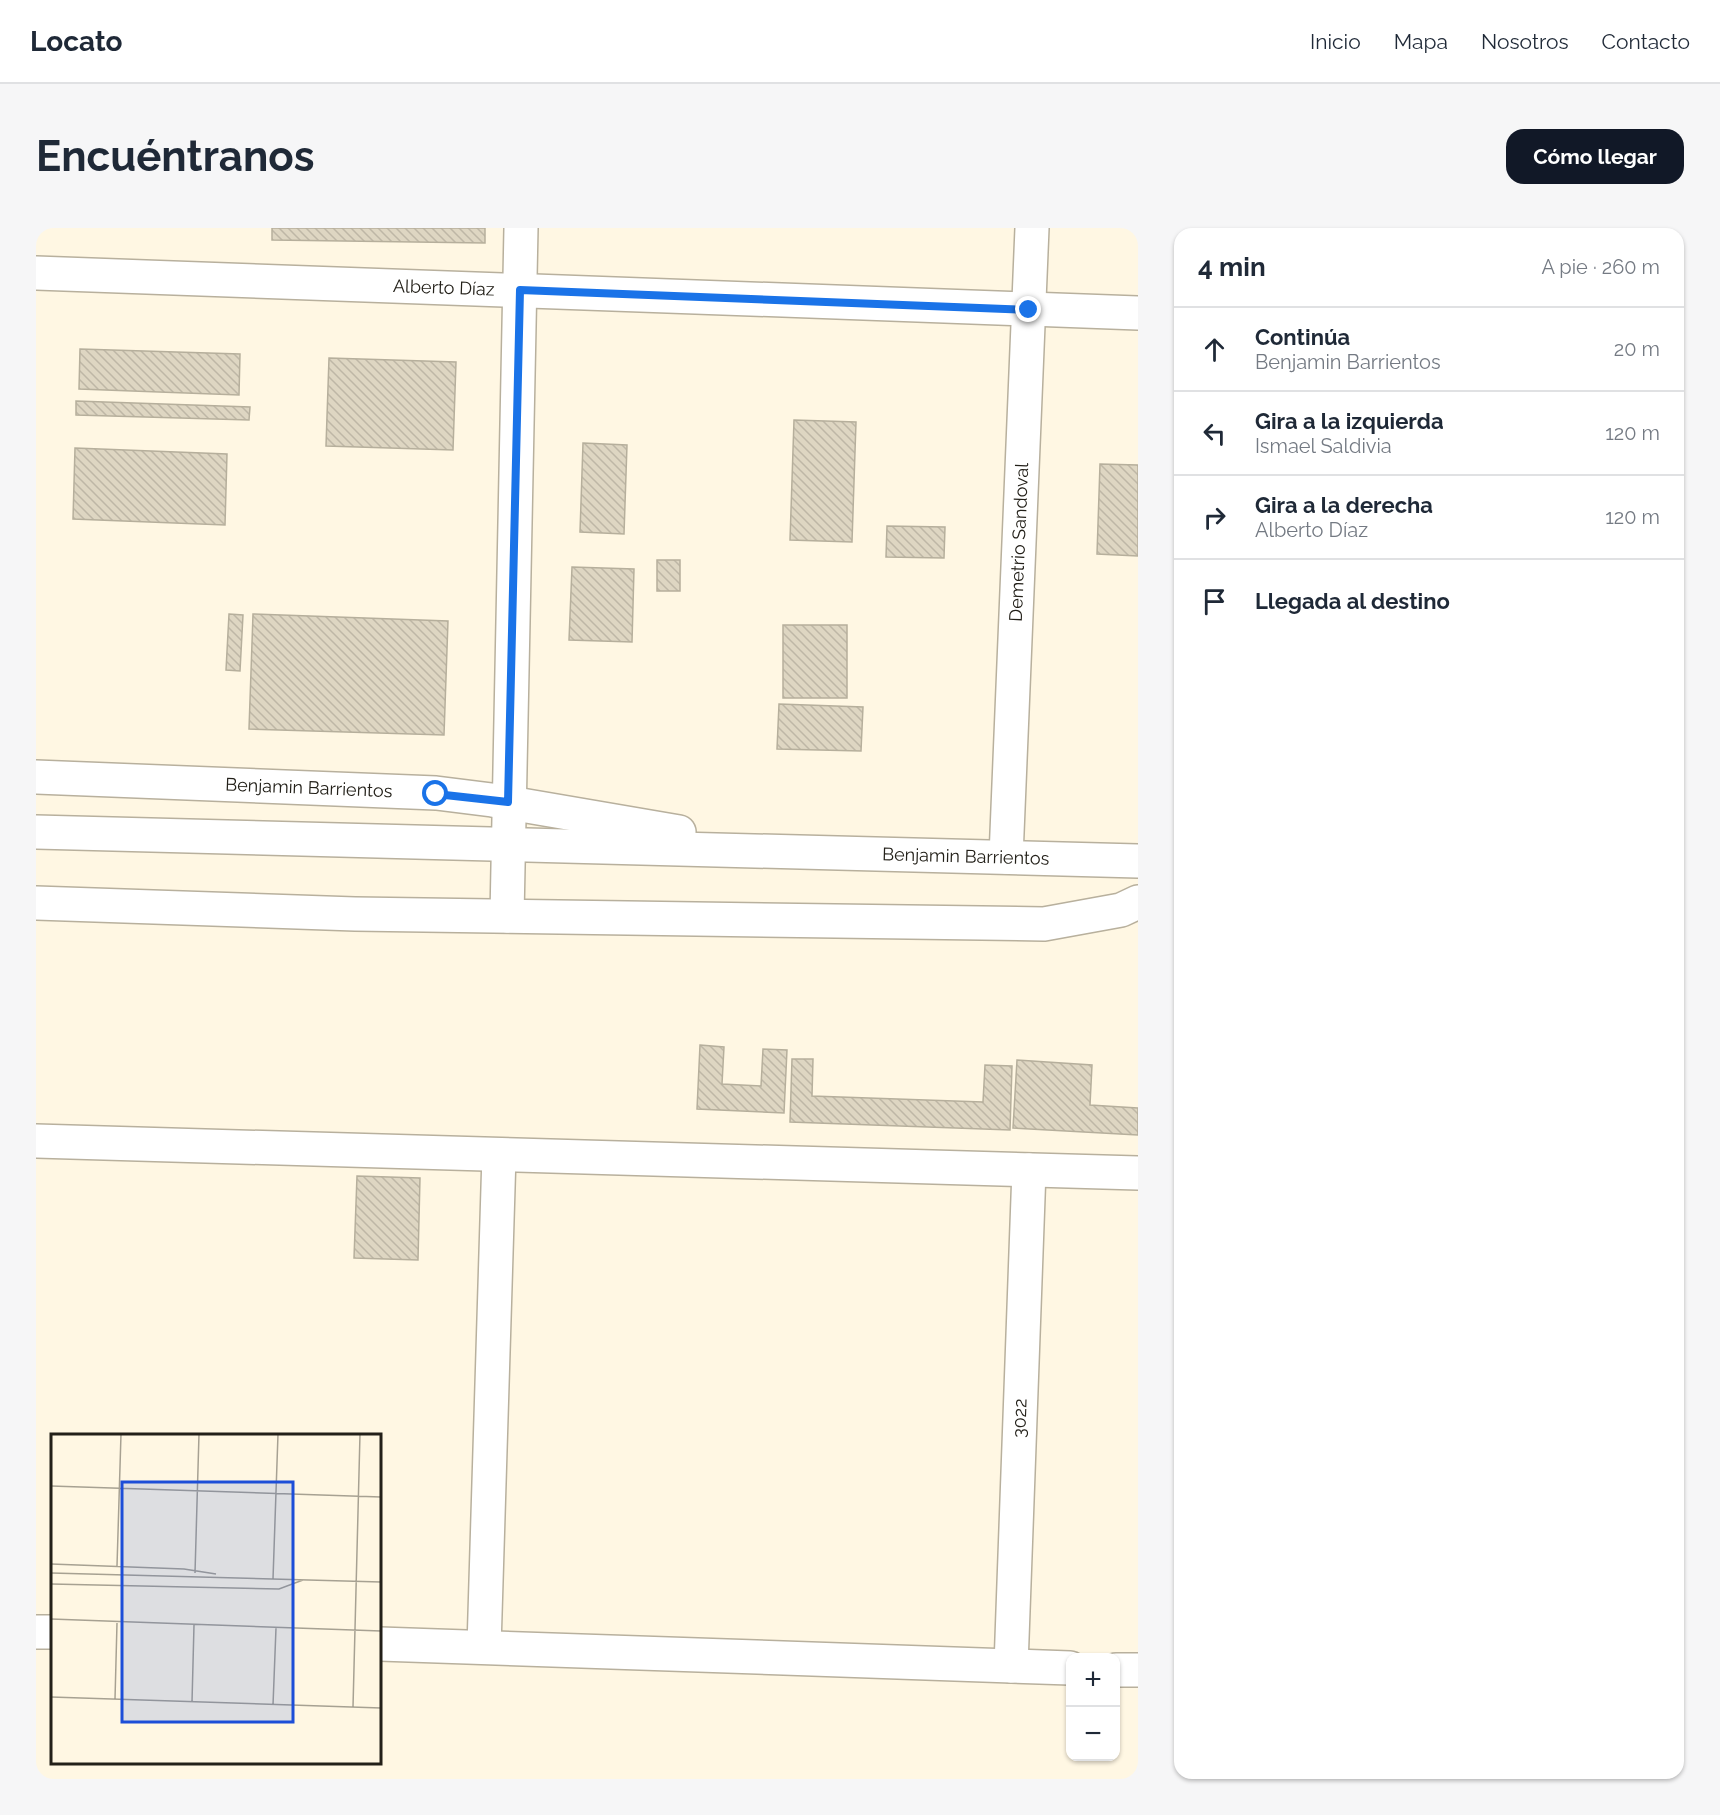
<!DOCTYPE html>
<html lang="es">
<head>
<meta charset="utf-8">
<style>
  :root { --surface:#fff; --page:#f6f6f7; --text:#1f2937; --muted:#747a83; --line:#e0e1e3; --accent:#111827 }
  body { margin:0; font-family:Raleway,sans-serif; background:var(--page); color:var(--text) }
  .controls { position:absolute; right:18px; bottom:18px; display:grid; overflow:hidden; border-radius:12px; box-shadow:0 2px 4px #0004 }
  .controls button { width:54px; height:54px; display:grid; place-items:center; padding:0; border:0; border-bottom:2px solid var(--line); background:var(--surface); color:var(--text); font:30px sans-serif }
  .stop { position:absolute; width:18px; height:18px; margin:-14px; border:4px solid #1a73e8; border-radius:50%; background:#fff }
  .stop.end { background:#1a73e8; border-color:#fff; box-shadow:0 2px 6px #0008 }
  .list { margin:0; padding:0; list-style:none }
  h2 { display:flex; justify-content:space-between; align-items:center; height:78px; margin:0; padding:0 24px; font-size:26px }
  h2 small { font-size:20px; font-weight:400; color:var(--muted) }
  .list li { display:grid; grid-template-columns:39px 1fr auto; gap:18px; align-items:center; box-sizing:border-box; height:84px; padding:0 24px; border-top:2px solid var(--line) }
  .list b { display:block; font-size:22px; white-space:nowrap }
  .list p { margin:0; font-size:20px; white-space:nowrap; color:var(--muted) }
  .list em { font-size:20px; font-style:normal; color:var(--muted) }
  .icon { flex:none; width:33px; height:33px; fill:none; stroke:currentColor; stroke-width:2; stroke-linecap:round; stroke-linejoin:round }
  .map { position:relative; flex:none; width:1102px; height:1551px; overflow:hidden; border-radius:18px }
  header { display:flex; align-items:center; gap:36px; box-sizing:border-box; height:84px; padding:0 30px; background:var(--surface); border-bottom:2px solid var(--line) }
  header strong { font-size:28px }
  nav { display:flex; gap:33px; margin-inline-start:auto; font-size:21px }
  .intro { display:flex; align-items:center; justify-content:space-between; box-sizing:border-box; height:144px; padding:0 36px }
  h1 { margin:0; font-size:42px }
  .button { padding:15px 27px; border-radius:18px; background:var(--accent); color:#fff; font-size:21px; font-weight:700 }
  main { display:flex; gap:36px; padding:0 36px }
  aside { flex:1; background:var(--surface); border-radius:18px; box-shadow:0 2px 4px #0004 }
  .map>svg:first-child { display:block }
  .building { fill:url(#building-back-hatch); stroke:#b6af9c; stroke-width:1.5 }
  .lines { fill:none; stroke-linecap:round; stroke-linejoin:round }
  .street-casing { stroke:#b8b09d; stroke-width:36 }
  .secondary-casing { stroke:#b8b09d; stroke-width:36 }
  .street { stroke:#fff; stroke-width:33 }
  .secondary { stroke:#fff; stroke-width:33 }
  .route { stroke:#1a73e8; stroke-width:8 }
  .labels { text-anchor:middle; stroke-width:4.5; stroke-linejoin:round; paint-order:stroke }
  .street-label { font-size:18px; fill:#232019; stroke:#fff7e3 }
  .inset-road { fill:none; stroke:#a7a192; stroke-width:1.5 }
  .view { fill:#1d4ed8; fill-opacity:0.15; stroke:#1d4ed8; stroke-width:3 }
  .inset-edge { fill:none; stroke:#232019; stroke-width:3 }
</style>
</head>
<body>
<header>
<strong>Locato</strong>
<nav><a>Inicio</a><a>Mapa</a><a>Nosotros</a><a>Contacto</a></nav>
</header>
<div class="intro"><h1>Encuéntranos</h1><a class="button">Cómo llegar</a></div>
<main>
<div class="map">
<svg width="1102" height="1551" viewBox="0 0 1102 1551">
  <defs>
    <pattern id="building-back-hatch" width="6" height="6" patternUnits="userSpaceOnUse" patternTransform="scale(1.5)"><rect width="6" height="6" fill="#ded6c2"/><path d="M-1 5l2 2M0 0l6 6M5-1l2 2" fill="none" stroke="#beb7a6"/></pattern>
  </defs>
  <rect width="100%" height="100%" fill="#fff7e3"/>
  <!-- building -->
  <path class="building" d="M236,0h213v15l-213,-3z
    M44,121l160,5 -1,41 -160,-6z
    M293,130l127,4 -3,88 -127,-4z
    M40,173l174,6 -1,13 -173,-5z
    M758,192l62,2 -4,120 -62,-2z
    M547,215l44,2 -3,89 -44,-2z
    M39,220l152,6 -2,71 -152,-6z
    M1064,236l38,1v91l-41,-2z
    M851,298l58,1 -1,31 -58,-1z
    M621,332h23v31h-23z
    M536,339l62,2 -2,73 -63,-2z
    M193,386l14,1 -3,56 -14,-1z
    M217,386l195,7 -4,114 -195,-6z
    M747,397h64v73h-64z
    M743,476l84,3 -2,44 -84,-2z
    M664,817l24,2 -2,37 39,2 2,-37 24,1 -3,63 -87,-4z
    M756,831h21l-1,37 171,6 2,-37 27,1 -2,64 -220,-8z
    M981,832l75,5 -2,40 48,3v27l-125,-7z
    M321,948l63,2 -2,82 -64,-2z"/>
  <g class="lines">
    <defs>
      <g id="street">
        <path id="s1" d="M0,549l400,16 56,7 187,32"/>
        <path id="s2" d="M0,604l1102,29"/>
        <path id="s3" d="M970,629l26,-629"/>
        <path d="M0,675l319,11 689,10 77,-14 17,-8"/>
        <path d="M471,688l14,-688"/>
        <path d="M0,913l1102,32"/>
        <path d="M0,1404h16"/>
        <path d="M344,1416l690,24"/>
        <path d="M448,1419l15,-492"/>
        <path id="s4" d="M975,1438l18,-496"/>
        <path d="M1080,1442h22"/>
      </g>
      <g id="secondary">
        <path id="s5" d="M0,45l1102,40"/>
      </g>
    </defs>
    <!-- street casing -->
    <use href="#street" class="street-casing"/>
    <!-- secondary casing -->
    <use href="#secondary" class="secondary-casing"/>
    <!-- street -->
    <use href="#street" class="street"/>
    <!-- secondary -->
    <use href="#secondary" class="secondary"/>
  </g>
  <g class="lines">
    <!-- route -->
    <path class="route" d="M400,566l72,8 12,-512 509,20"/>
  </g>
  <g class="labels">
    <!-- street labels -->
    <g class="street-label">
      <text dy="6" stroke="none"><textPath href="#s5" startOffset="408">Alberto Díaz</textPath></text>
      <text dy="6" stroke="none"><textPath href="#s3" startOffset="315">Demetrio Sandoval</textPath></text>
      <text dy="6" stroke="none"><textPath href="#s1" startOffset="273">Benjamin Barrientos</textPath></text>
      <text dy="6" stroke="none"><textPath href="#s2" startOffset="930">Benjamin Barrientos</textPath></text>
      <text dy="6" stroke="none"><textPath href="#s4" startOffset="248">3022</textPath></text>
    </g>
  </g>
  <!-- overview -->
  <g transform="translate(15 1206)">
    <rect width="330" height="330" fill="#fff7e3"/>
    <path class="inset-road" d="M0,52l330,11M0,130l133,5 32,5M66,132l4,-132M0,139l330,9M144,139l4,-139M222,145l5,-145M0,150l228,5 24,-9M0,185l330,12M0,263l330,11M64,265l2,-76M141,268l2,-77M222,271l3,-77M302,273l7,-273"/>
    <path class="view" d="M71,48h171v240h-171z"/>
    <rect width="330" height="330" class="inset-edge"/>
  </g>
</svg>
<div class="controls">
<button>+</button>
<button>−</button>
</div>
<div class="stop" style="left:400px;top:566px"></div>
<div class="stop end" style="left:993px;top:82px"></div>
</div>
<aside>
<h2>4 min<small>A pie · 260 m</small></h2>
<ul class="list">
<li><svg class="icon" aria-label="ahead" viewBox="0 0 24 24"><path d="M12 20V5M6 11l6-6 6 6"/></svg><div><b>Continúa</b><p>Benjamin Barrientos</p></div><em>20 m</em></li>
<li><svg class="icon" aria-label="left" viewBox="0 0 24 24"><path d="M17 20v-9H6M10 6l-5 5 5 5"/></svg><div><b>Gira a la izquierda</b><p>Ismael Saldivia</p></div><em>120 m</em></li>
<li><svg class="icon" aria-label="right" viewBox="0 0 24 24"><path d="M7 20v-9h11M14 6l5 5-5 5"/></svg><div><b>Gira a la derecha</b><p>Alberto Díaz</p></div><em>120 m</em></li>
<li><svg class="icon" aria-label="arrive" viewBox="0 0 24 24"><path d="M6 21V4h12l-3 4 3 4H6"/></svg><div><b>Llegada al destino</b></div></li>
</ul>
</aside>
</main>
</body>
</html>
